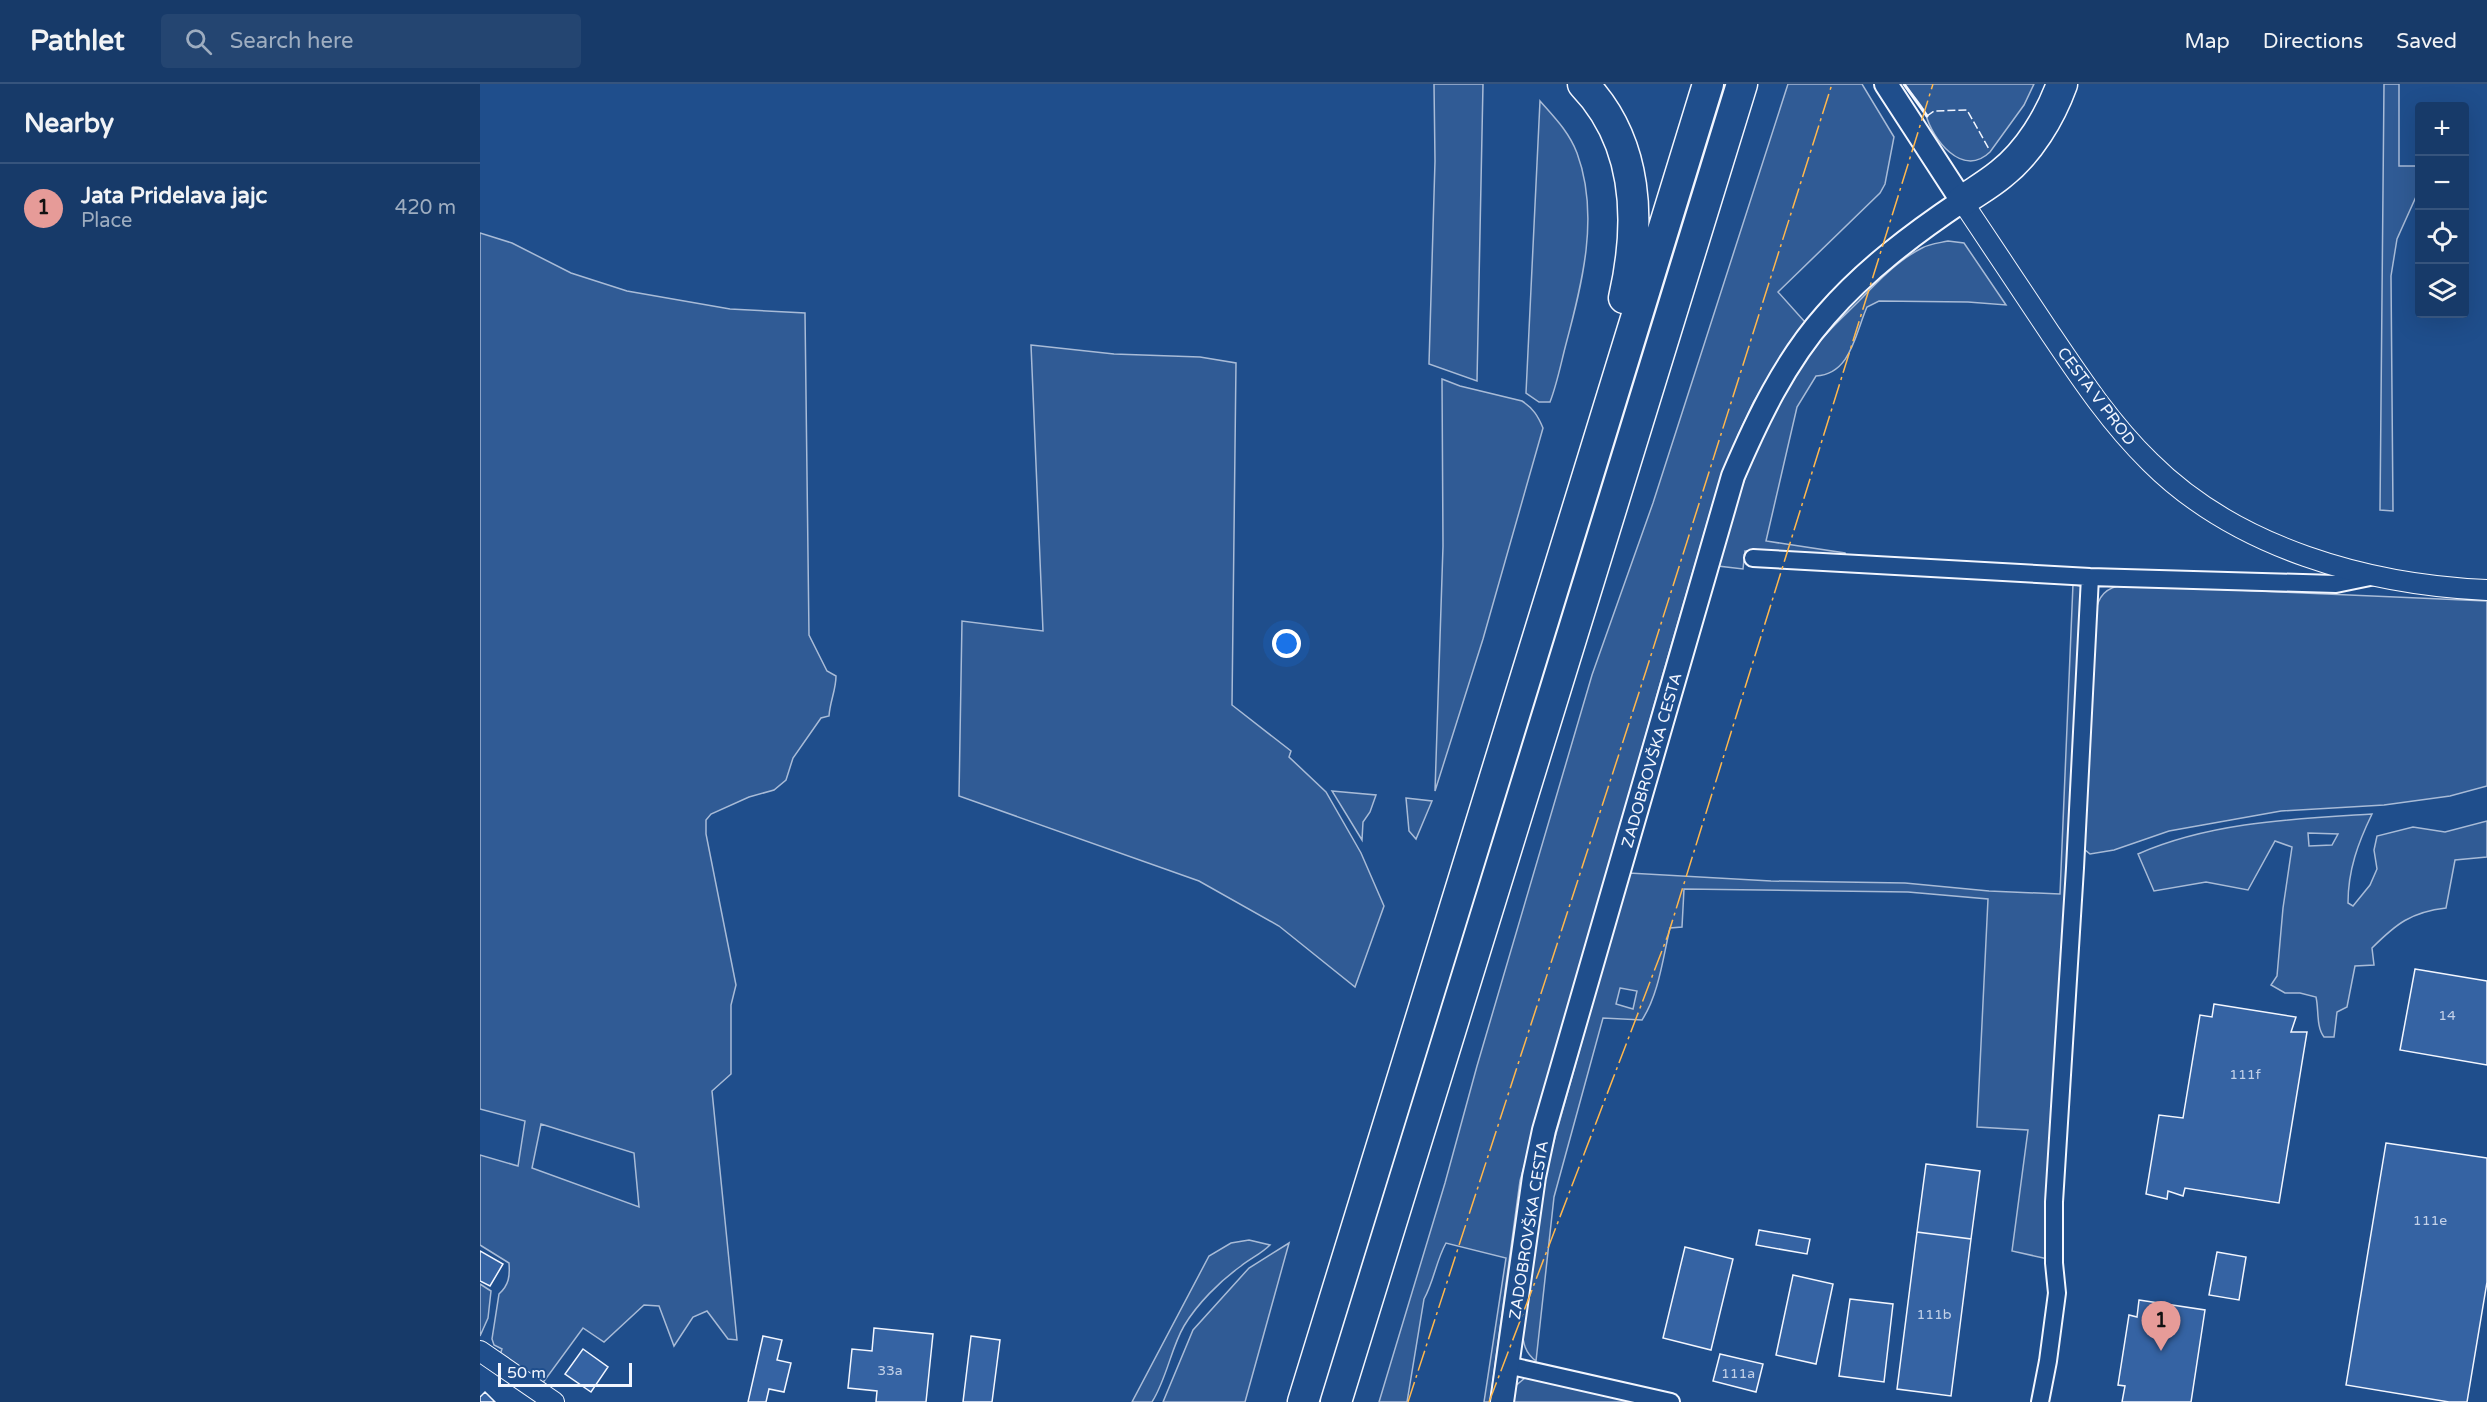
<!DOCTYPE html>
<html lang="en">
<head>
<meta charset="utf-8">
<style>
  :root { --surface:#173a69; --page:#244571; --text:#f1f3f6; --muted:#9eadc0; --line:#36547d; --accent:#e69b98 }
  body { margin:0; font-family:"Varela Round",sans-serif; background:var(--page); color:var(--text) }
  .controls { position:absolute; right:18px; top:18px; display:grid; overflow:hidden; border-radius:6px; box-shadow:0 6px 24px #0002 }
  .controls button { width:54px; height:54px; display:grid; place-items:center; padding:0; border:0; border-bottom:2px solid var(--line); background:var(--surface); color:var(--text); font:30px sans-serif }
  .scale { position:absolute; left:18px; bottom:15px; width:134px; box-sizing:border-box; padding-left:6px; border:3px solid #f2f6ff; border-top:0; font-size:16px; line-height:21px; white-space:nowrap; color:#f2f6ff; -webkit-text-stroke:4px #1f4e8c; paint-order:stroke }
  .you { position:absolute; left:807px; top:560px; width:21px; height:21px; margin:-15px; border:4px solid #fff; border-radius:50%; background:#1a73e8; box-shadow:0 0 0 9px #1a73e833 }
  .badge { display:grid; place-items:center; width:39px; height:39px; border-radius:50%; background:var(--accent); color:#111; font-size:20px; font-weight:700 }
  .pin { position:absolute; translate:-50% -50px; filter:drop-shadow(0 2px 3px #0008) }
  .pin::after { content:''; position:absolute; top:32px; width:21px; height:18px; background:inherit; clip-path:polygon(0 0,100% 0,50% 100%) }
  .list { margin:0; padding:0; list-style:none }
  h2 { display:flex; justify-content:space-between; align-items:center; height:78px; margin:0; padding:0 24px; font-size:26px }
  h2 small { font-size:20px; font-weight:400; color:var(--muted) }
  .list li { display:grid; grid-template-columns:39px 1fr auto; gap:18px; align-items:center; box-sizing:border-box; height:90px; padding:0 24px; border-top:2px solid var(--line) }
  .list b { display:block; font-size:22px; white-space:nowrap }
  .list p { margin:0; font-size:20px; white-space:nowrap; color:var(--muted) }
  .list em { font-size:20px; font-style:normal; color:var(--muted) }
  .icon { flex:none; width:33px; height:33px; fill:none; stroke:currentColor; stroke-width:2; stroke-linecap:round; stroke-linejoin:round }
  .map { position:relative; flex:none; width:2007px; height:1318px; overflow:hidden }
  header { display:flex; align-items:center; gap:36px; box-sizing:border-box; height:84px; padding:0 30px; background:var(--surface); border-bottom:2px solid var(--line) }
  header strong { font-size:28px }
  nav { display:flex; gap:33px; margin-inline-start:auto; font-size:21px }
  .search { width:420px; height:54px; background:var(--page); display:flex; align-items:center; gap:15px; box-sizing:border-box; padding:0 21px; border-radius:6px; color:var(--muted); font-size:22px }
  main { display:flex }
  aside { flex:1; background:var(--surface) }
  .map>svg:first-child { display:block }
  .green { fill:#305b95; stroke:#a8bbd7; stroke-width:1.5; fill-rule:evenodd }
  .building { fill:#3563a3; stroke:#f2f6ff; stroke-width:1.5 }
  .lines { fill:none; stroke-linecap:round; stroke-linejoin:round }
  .minor-casing { stroke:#f2f6ff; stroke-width:20 }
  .tertiary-casing { stroke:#f2f6ff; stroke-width:22 }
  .secondary-casing { stroke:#f2f6ff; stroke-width:26 }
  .motorway-casing { stroke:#f2f6ff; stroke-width:33 }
  .minor { stroke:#1f4e8c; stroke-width:16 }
  .tertiary { stroke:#1f4e8c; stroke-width:20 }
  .secondary { stroke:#1f4e8c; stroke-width:22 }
  .motorway { stroke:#1f4e8c; stroke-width:30 }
  .fence { stroke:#f2f6ff; stroke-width:1.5; stroke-dasharray:8 3; stroke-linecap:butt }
  .wall { stroke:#f2f6ff; stroke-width:3 }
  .power { stroke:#ffb74d; stroke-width:1.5; stroke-dasharray:21 4.5 3 4.5; stroke-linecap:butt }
  .labels { text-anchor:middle; stroke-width:4.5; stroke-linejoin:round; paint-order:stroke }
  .number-label { font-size:14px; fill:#c3d1e8 }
  .street-label { font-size:16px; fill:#f2f6ff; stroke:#1f4e8c }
</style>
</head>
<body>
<header>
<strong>Pathlet</strong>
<div class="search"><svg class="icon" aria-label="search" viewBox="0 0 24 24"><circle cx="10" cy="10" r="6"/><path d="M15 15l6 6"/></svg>Search here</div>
<nav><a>Map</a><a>Directions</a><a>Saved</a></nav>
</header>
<main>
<aside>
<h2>Nearby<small></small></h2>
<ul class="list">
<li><span class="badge">1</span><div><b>Jata Pridelava jajc</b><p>Place</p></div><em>420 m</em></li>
</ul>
</aside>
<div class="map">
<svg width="2007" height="1318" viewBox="0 0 2007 1318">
  <rect width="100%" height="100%" fill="#1f4e8c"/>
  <!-- green -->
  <path class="green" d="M954,0h49l-6,297 -48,-17 6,-203z
    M1308,0h74l32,53 -9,47 -5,9 -102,99 27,30 -51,79 -16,34 -25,68 -50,171 -143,507 -30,221h-6l22,-144 -60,-15c-10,18 -12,38 -22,56l-17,103h-28l66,-219 32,-117 115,-391 61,-172z
    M1424,0h130l-10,21 -34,47c-28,27 -58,-14 -64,-37 -3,-10 -16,-22 -22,-31z
    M1904,0h15v82h21l-1,24 -22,49 -6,37 2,235 -13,-1z
    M1060,17c15,17 29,31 37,52 23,62 5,131 -11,191 -5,19 -9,40 -16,58h-11l-13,-9z
    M0,149l32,10 59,30 56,18 103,18 75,4 4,322 18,36 9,5c0,14 -6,25 -7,40l-8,2 -28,40 -7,22 -12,10 -25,7 -38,17 -5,6v14l30,151 -5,20v69l-19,17 25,249 -9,-1 -21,-28 -14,6 -19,29 -15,-40 -15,-1 -40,37 -21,-14 -41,56 -42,-29 2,-6 -8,-4 -2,-6 7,-45c10,-9 11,-18 10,-31l-29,-18v-90l38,11 7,-45 -45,-12zM61,1040l93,29 5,54 -107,-39z
    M1468,157l16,2 42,62 -38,-3 -89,-1 -12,6c-12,27 -16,67 -51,69l-19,31 -31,134 79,12 1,5 -101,-7 -2,18 -25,-3c21,-78 47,-155 97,-219 13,-17 29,-31 44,-46 18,-19 39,-41 63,-53 7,-4 17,-5 26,-7z
    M551,261l83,9 86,3 36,6 -4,342 59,46 -2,6 37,35 35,61 23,53 -29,81 -76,-61 -80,-45 -240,-85 3,-175 81,10z
    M962,295l18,7 62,15c11,7 16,15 21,27l-60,211 -48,152 8,-245z
    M1593,500l10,3 -35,672 -36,-8 16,-121 -51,-3 11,-228 -80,-7 -224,-3 -2,38 -12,1c-7,29 -11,66 -28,92l-39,-2 -49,179 -18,164c-11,-8 -13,-18 -14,-32l25,-163 82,-293 142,8 134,2 84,8 71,3zM1140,904l17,3 -4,18 -17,-5z
    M1644,501l363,16v185l-37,10 -66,9 -103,6 -112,20 -55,19 -24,4 -6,-5 -2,-16 13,-219c3,-18 11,-27 29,-29z
    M852,707l44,4 -6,17 -7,10 -1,18z
    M926,714l26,3 -16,38 -7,-8z
    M1892,730c-14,29 -24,56 -24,89l5,3 17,-21 7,-16 -3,-19 3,-14 36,-9 32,5 42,-11v36l-32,3 -9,48c-35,4 -50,16 -74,40l2,17 -19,1 -8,41 -10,5 -3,25h-10c-8,-10 -5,-27 -8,-40l-16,-4h-15l-14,-8 6,-9 6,-68 9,-61 -17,-6 -27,49 -42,-8 -52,9 -16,-37c73,-32 156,-35 234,-40zM1828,749l30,1 -6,11 -23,1z
    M769,1156l21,5c-9,9 -19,13 -29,21 -21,15 -44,38 -57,60 -13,22 -17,52 -32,76h-20l77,-146 22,-13z
    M809,1159l-44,159h-82l30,-72 56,-62z
    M0,1200l11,7 -3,27 -8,18z
    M1046,1293l108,25h-123l2,-14z"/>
  <!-- building -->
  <path class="building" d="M1935,885l72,12v84l-87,-15z
    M1734,920l82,13 -5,15h16l-28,171 -94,-15 -2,8 -15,-5 -1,8 -21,-5 13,-79 24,3 17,-103 12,2z
    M1906,1059l101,15v124l-20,120h-18l-103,-17z
    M1446,1080l54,7 -9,68 -54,-7z
    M1279,1146l51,9 -3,15 -51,-9z
    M1437,1148l54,7 -20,157 -54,-7z
    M1205,1163l48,12 -22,91 -48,-12z
    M0,1167l23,13 -13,22 -10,-5z
    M1737,1168l29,5 -7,43 -30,-5z
    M1313,1191l40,9 -17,80 -40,-9z
    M1370,1215l43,5 -9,78 -45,-6z
    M1659,1216l66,10 -14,92h-69l3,-16 -7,-1 11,-70 8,2z
    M394,1244l59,6 -7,68h-50l1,-11 -29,-3 4,-39 20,2z
    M283,1252l19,4 -5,20 14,3 -7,29 -15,-3 -3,13h-18z
    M491,1252l29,4 -8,62h-29z
    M103,1265l25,18 -17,25 -26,-18z
    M1240,1270l43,10 -7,28 -43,-11z
    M5,1308l10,10h-15v-5z"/>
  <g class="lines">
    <defs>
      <path id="minor" d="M1273,474l337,19 246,7 39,-8
        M1027,1281l164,37
        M1560,1318l8,-41 9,-68 -3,-30v-61l21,-334 15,-291"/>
      <path id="tertiary" d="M1482,117c29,44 59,88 88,132 31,46 61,91 100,129 86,86 218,123 337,128
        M0,1267l74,51"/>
      <path id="secondary" d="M1022,1318l32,-225 10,-47 189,-654c24,-56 52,-115 93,-161 39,-45 87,-81 136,-114l-76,-117"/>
      <path id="motorway" d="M1103,0c56,58 58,139 41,214
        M1482,117c13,-9 27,-17 39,-27 28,-22 49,-57 61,-90
        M823,1318l405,-1318
        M856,1318l406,-1318"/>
    </defs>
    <!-- minor casing -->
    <use href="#minor" class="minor-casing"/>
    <!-- tertiary casing -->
    <use href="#tertiary" class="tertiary-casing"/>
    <!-- secondary casing -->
    <use href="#secondary" class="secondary-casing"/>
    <!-- motorway casing -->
    <use href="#motorway" class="motorway-casing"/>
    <!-- minor -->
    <use href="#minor" class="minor"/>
    <!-- tertiary -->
    <use href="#tertiary" class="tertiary"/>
    <!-- secondary -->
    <use href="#secondary" class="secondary"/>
    <!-- motorway -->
    <use href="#motorway" class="motorway"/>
    <!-- fence -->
    <path class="fence" d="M1447,32l7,-5 33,-1 22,39"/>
    <!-- wall -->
    <path class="wall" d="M1424,0l23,32"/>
    <!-- power -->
    <path class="power" d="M928,1318l238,-731 186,-587
      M1009,1318l179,-467 265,-851"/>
  </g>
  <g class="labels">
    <!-- number labels -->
    <g class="number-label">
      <text x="1967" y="936">14</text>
      <text x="1765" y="995">111f</text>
      <text x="1950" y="1141">111e</text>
      <text x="1454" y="1235">111b</text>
      <text x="410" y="1291">33a</text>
      <text x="1258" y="1294">111a</text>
    </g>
    <!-- street labels -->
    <g class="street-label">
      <text transform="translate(1617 312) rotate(53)" y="6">CESTA V PROD</text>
      <text transform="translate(1171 676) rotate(-74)" y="6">ZADOBROVŠKA CESTA</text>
      <text transform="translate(1048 1146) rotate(-81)" y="6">ZADOBROVŠKA CESTA</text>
    </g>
  </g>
</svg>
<div class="controls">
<button>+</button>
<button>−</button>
<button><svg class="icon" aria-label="locate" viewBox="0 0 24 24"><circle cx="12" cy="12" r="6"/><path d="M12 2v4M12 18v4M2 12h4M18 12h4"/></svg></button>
<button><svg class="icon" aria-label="layers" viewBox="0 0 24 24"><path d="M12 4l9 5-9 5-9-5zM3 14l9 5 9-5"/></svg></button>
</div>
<div class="scale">50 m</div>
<div class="you"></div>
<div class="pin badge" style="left:1681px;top:1267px">1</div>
</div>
</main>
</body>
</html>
